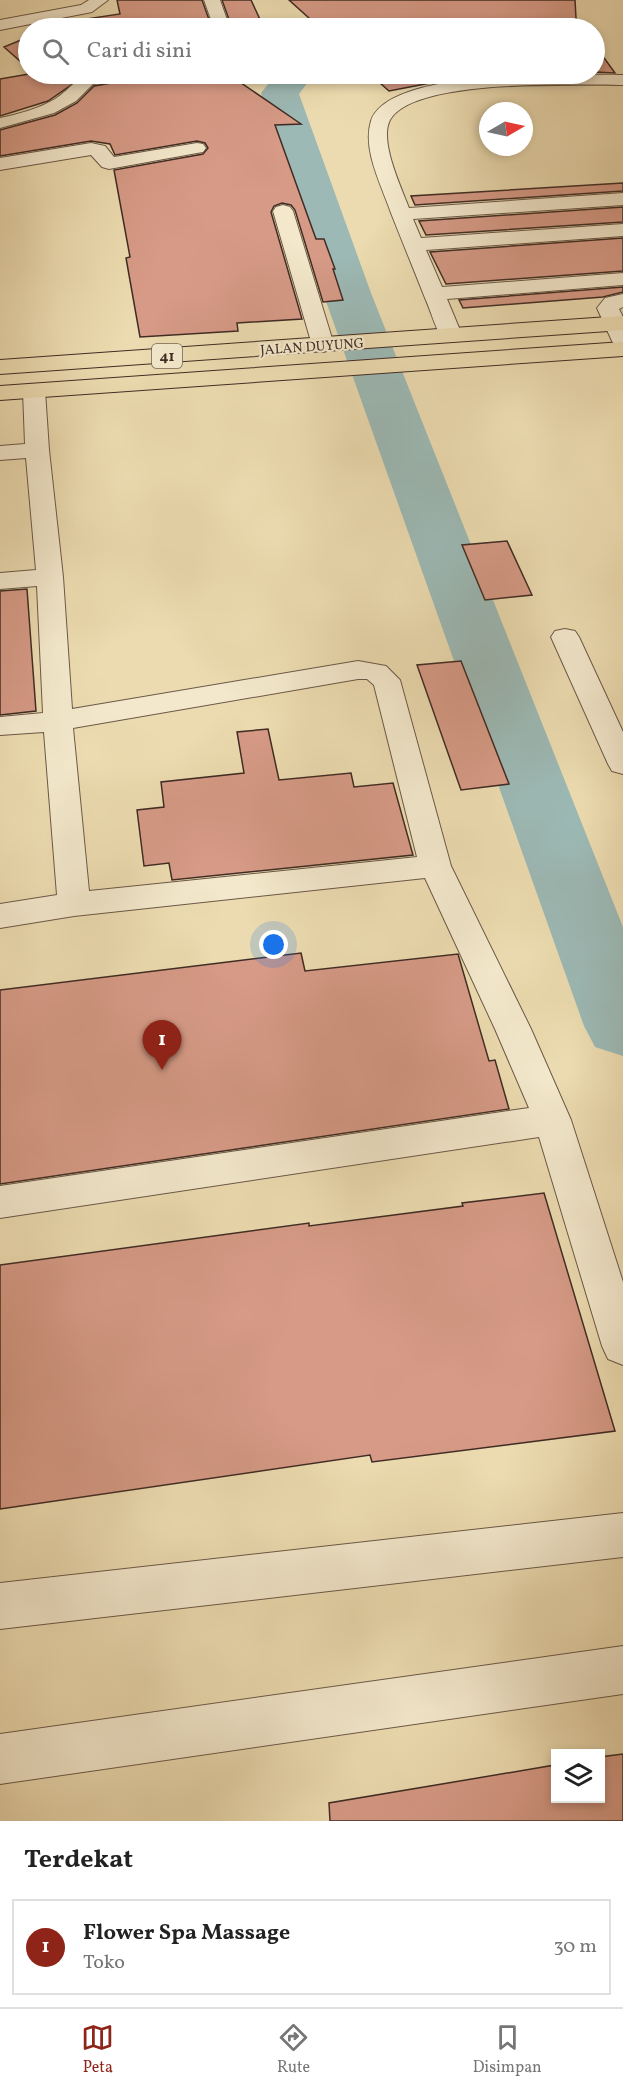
<!DOCTYPE html>
<html lang="id">
<head>
<meta charset="utf-8">
<style>
  :root { --surface:#fff; --page:#f6f6f6; --text:#222; --muted:#767676; --line:#e0e0e0; --accent:#8f2418 }
  body { margin:0; font-family:Vollkorn,serif; background:var(--page); color:var(--text) }
  .controls { position:absolute; right:18px; bottom:18px; display:grid; overflow:hidden; border-radius:0px; box-shadow:0 3px 9px #0003 }
  .controls button { width:54px; height:54px; display:grid; place-items:center; padding:0; border:0; border-bottom:2px solid var(--line); background:var(--surface); color:var(--text); font:30px sans-serif }
  .compass { position:absolute; left:479px; top:102px; width:54px; height:54px; border-radius:50%; background:var(--surface); box-shadow:0 3px 9px #0003; rotate:81deg }
  .you { position:absolute; left:274px; top:945px; width:21px; height:21px; margin:-15px; border:4px solid #fff; border-radius:50%; background:#1a73e8; box-shadow:0 0 0 9px #1a73e833 }
  .badge { display:grid; place-items:center; width:39px; height:39px; border-radius:50%; background:var(--accent); color:#fff; font-size:20px; font-weight:700 }
  .pin { position:absolute; translate:-50% -50px; filter:drop-shadow(0 2px 3px #0008) }
  .pin::after { content:''; position:absolute; top:32px; width:21px; height:18px; background:inherit; clip-path:polygon(0 0,100% 0,50% 100%) }
  .list { margin:0; padding:0; list-style:none }
  h2 { display:flex; justify-content:space-between; align-items:center; height:78px; margin:0; padding:0 24px; font-size:26px }
  h2 small { font-size:20px; font-weight:400; color:var(--muted) }
  .list li { display:grid; grid-template-columns:39px 1fr auto; gap:18px; align-items:center; box-sizing:border-box; height:96px; margin:0 12px 12px; padding:0 12px; border:2px solid var(--line); border-radius:0px }
  .list b { display:block; font-size:22px; white-space:nowrap }
  .list p { margin:0; font-size:20px; white-space:nowrap; color:var(--muted) }
  .list em { font-size:20px; font-style:normal; color:var(--muted) }
  .icon { flex:none; width:33px; height:33px; fill:none; stroke:currentColor; stroke-width:2; stroke-linecap:round; stroke-linejoin:round }
  .map { position:relative; flex:none; width:623px; height:1821px; overflow:hidden }
  .search { position:absolute; background:var(--surface); box-shadow:0 3px 9px #0003; left:18px; right:18px; top:18px; height:66px; display:flex; align-items:center; gap:15px; box-sizing:border-box; padding:0 21px; border-radius:33px; color:var(--muted); font-size:22px }
  .sheet { height:186px; background:var(--surface) }
  nav { display:flex; justify-content:space-around; align-items:center; box-sizing:border-box; height:84px; border-top:2px solid var(--line); background:var(--surface); font-size:16px; color:var(--muted) }
  nav a { display:grid; justify-items:center; gap:3px }
  nav .on { color:var(--accent) }
  .map>svg:first-child { display:block }
  .lines { fill:none; stroke-linecap:round; stroke-linejoin:round }
  .stream { fill:#77817b; fill-rule:evenodd }
  .river { fill:#9cb9b5; fill-rule:evenodd }
  .building { fill:#d69a86; stroke:#402c24; stroke-width:1.5 }
  .minor-casing { stroke:#6b5847; stroke-width:2 }
  .highway-casing { stroke:#402c24; stroke-width:2 }
  .minor { fill:#f3e8cc; fill-rule:evenodd }
  .highway { fill:#ecdbb0; fill-rule:evenodd }
  .labels { text-anchor:middle; stroke-width:4.5; stroke-linejoin:round; paint-order:stroke }
  .far-street-label { font-size:14px; fill:#402c24; stroke:#f3e8cc }
  .shield { fill:#f3e8cc; stroke:#766456; stroke-width:1.5 }
  .shield-label { font-size:15px; font-weight:bold; fill:#402c24 }
</style>
</head>
<body>
<div class="map">
<svg width="623" height="1821" viewBox="0 0 623 1821">
  <rect width="100%" height="100%" fill="#ecdbb0"/>
  <filter id="stains"><feTurbulence type="fractalNoise" baseFrequency=".00333" numOctaves="4"/><feColorMatrix values="0 0 0 0 .2 0 0 0 0 .09 0 0 0 0 .02 0 0 0 .5 -.17"/></filter>
  <radialGradient id="worn" r=".72"><stop offset=".6" stop-color="#630" stop-opacity="0"/><stop offset="1" stop-color="#630" stop-opacity=".3"/></radialGradient>
  <g class="lines">
    <!-- stream -->
    <path class="stream" d="M285,74h12l-73,12 -3,-2z"/>
    <!-- river -->
    <path class="river" d="M276,74h38l-15,20 72,199 252,634v129l-28,-9 -11,-21 -261,-733 -62,-200z"/>
  </g>
  <!-- building -->
  <path class="building" d="M117,0h85l10,28h-143l10,-1 -6,-6 47,-7z
    M222,0h29l13,28h-32z
    M289,0h286l1,18 7,10h-263z
    M28,37v31l-24,-21z
    M594,44l21,29 -21,-1z
    M29,74h58l-39,27 -48,15v-37z
    M132,74h152l-50,4 67,46 -26,1 41,114h8l11,30h-2l10,31 -20,2 -28,-92 -4,-5 -9,-2 -8,3 -3,6 31,107 -65,4 1,8 -98,6 -14,-79 4,-1 -16,-87 89,-16 5,-6 -3,-5 -8,-2 -82,14 -5,-11 -19,-3 -91,15v-26l55,-15 22,-12 17,-17 34,-6z
    M370,74h150l-74,6 -57,11z
    M623,183v8l-208,14 -4,-9z
    M623,207v15l-197,13 -7,-14z
    M623,238v33l-177,13 -16,-32z
    M623,287v5l-20,5 -140,11 -4,-8z
    M507,541l25,54 -47,5 -23,-55z
    M27,589l9,122 -36,4v-124z
    M461,661l48,123 -48,6 -44,-125z
    M268,729l11,51 72,-7 3,14 39,-4 20,72 -241,25 -3,-17 -25,3 -7,-56 27,-3 -3,-25 83,-9 -7,-41z
    M301,953l4,18 153,-17 31,107 6,-1 14,49 -509,75v-194z
    M544,1193l71,238 -243,31 -2,-7 -370,54v-244l309,-42v3l154,-20 -1,-3z
    M623,1754v67h-293l-1,-18 226,-38v33h45v-41z"/>
  <g class="lines">
    <defs>
      <path id="minor" d="M89,0h19l-16,12 -92,18v-10l81,-15z
        M204,0h16l10,28h-16z
        M95,74h35l-2,4 -35,6 -17,17 -22,12 -54,15v-10c19,-4 38,-9 55,-19 17,-11 20,-22 40,-25z
        M623,75v10c-46,0 -210,-7 -233,35 -11,21 11,67 19,88l214,-15v12l-210,14 8,19 202,-14v12l-197,14 16,37 181,-14v12l-176,14 15,36 -3,5 -8,2 -8,-2c-8,-12 -12,-29 -18,-42 -11,-28 -23,-57 -34,-85 -9,-27 -29,-63 -20,-92 18,-54 204,-46 252,-46z
        M91,143l14,3 9,11 83,-14 6,1 3,4 -3,4 -6,1 -88,16 -7,-2 -11,-12 -91,15v-12z
        M283,205l7,2 3,4 41,134 -3,5 -8,2 -8,-2 -3,-5 -39,-134 3,-4z
        M623,294v13l-4,2 4,8v31l-8,-2 -3,-5 -15,-33 8,-10z
        M34,384l8,2 3,5 4,59 14,127 9,132 286,-48 28,5 14,14 51,186 80,163 40,91 52,162v83l-15,-6 -6,-13 -63,-209 -539,81v-32l529,-78 -34,-79 -70,-151 -351,38 -74,12v-24l57,-9 -13,-163 -44,3v-18l43,-4 -6,-127 -37,3v-16l36,-3 -10,-112 -26,2v-14l25,-2 -2,-53 3,-5zM358,679h9l7,6 43,172 -328,34 -16,-163z
        M565,629l10,2 4,6 44,95v42l-11,-3 -4,-7 -57,-127 4,-6z
        M623,1513v44l-623,72v-46z
        M623,1646v48l-623,90v-50z"/>
      <path id="highway" d="M623,316v14l-623,44v-14z
        M623,342v14l-623,44v-14z"/>
    </defs>
    <!-- minor casing -->
    <use href="#minor" class="minor-casing"/>
    <!-- highway casing -->
    <use href="#highway" class="highway-casing"/>
    <!-- minor -->
    <use href="#minor" class="minor"/>
    <!-- highway -->
    <use href="#highway" class="highway"/>
  </g>
  <g class="labels">
    <!-- far-street labels -->
    <g class="far-street-label">
      <text transform="translate(312 346) rotate(-4)" y="5">JALAN DUYUNG</text>
    </g>
    <!-- shield labels -->
    <rect class="shield" x="152" y="344" width="30" height="24" rx="4.5"/>
    <g class="shield-label">
      <text x="167" y="361">41</text>
    </g>
  </g>
  <rect width="100%" height="100%" filter="url(#stains)"/>
  <rect width="100%" height="100%" fill="url(#worn)"/>
</svg>
<div class="controls">
<button><svg class="icon" aria-label="layers" viewBox="0 0 24 24"><path d="M12 4l9 5-9 5-9-5zM3 14l9 5 9-5"/></svg></button>
</div>
<svg class="compass" viewBox="-18 -18 36 36"><path d="M0-13l5 13h-10z" fill="#e53935"/><path d="M0 13l5-13h-10z" fill="#767676"/></svg>
<div class="you"></div>
<div class="pin badge" style="left:162px;top:1070px">1</div>
<div class="search"><svg class="icon" aria-label="search" viewBox="0 0 24 24"><circle cx="10" cy="10" r="6"/><path d="M15 15l6 6"/></svg>Cari di sini</div>
</div>
<section class="sheet">
<h2>Terdekat<small></small></h2>
<ul class="list">
<li><span class="badge">1</span><div><b>Flower Spa Massage</b><p>Toko</p></div><em>30 m</em></li>
</ul>
</section>
<nav>
<a class="on"><svg class="icon" aria-label="map" viewBox="0 0 24 24"><path d="M3 6l6-2 6 2 6-2v14l-6 2-6-2-6 2zM9 4v14M15 6v14"/></svg>Peta</a>
<a><svg class="icon" aria-label="directions" viewBox="0 0 24 24"><path d="M12 3l9 9-9 9-9-9zM9 14v-3h6M13 9l2 2-2 2"/></svg>Rute</a>
<a><svg class="icon" aria-label="saved" viewBox="0 0 24 24"><path d="M7 4h10v16l-5-4-5 4z"/></svg>Disimpan</a>
</nav>
</body>
</html>
